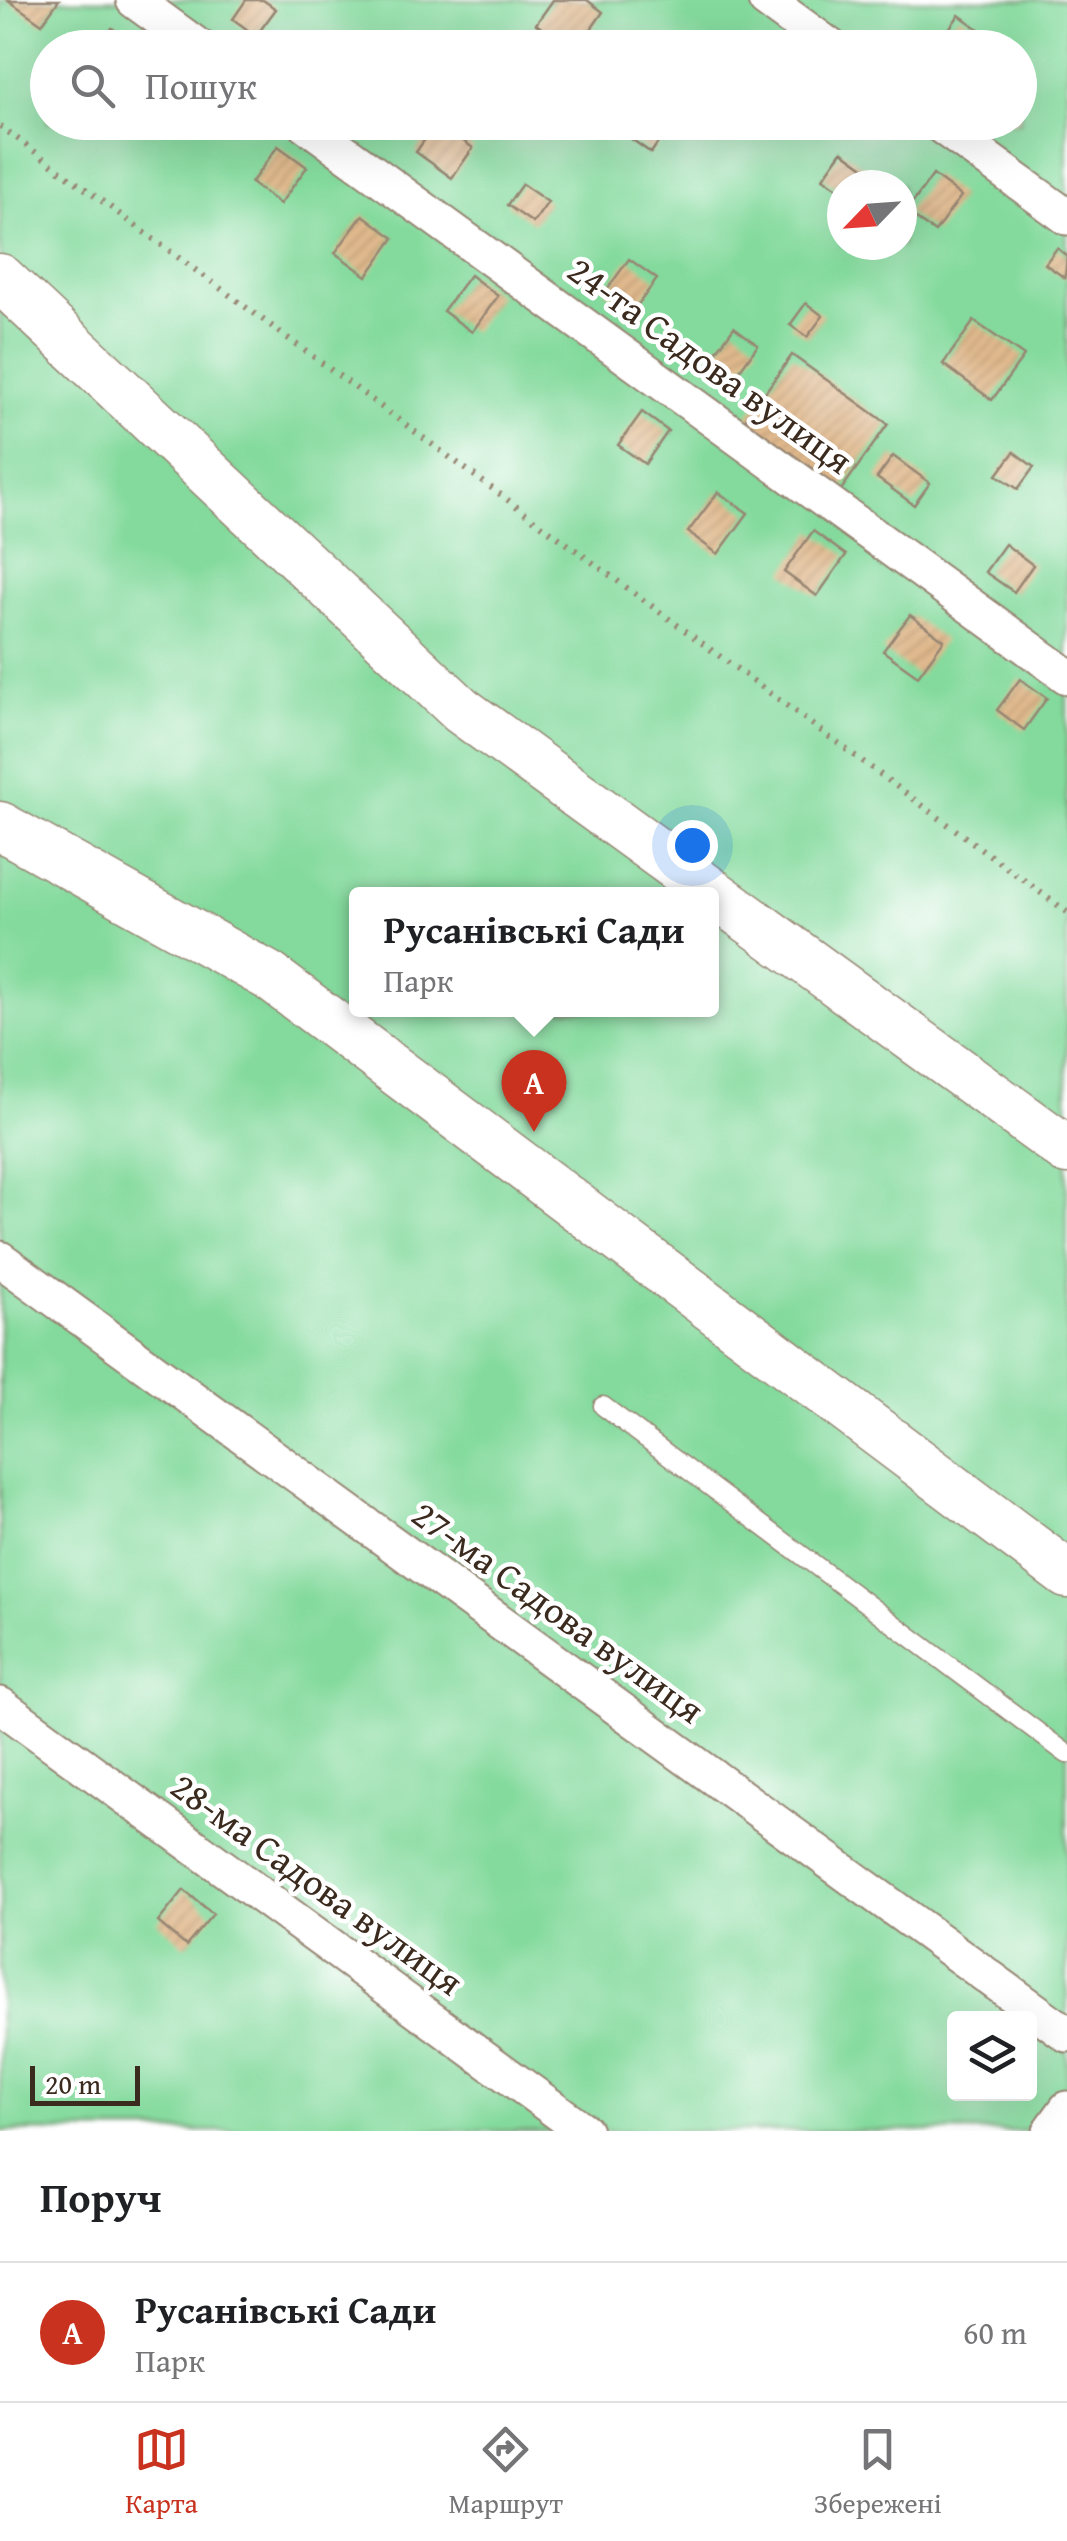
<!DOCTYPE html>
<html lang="uk">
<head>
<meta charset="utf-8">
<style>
  :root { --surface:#fff; --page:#f6f6f6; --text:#202124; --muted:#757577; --line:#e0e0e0; --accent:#c8321e }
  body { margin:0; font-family:"Gentium Book Plus",serif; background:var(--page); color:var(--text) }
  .controls { position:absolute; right:30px; bottom:30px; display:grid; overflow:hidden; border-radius:10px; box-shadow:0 10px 40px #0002 }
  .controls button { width:90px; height:90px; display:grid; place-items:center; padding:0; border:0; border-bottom:2px solid var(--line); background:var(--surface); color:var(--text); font:50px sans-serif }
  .compass { position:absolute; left:827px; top:170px; width:90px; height:90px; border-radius:50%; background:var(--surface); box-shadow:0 10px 40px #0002; rotate:245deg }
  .scale { position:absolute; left:30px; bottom:25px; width:110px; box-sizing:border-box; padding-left:10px; border:5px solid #3b2a1e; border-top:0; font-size:28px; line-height:35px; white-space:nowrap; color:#3b2a1e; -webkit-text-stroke:8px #fff; paint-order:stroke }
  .you { position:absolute; left:692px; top:845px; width:35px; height:35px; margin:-25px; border:8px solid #fff; border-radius:50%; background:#1a73e8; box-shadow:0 0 0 15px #1a73e833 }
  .badge { display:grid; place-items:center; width:65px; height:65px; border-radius:50%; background:var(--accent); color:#fff; font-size:32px; font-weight:700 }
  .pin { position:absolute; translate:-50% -82px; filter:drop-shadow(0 2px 5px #0008) }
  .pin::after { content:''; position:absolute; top:52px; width:35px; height:30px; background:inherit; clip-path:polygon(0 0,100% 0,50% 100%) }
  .popup { position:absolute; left:349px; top:887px; width:370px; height:130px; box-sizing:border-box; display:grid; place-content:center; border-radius:10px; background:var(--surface); filter:drop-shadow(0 2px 8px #0005); font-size:32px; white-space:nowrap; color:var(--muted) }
  .popup b { font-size:38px; color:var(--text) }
  .popup::after { content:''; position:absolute; left:50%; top:100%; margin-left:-20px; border:20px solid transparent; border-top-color:var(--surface) }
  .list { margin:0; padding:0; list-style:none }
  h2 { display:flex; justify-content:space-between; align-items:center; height:130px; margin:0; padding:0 40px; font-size:42px }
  h2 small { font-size:32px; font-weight:400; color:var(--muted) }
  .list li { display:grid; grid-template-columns:65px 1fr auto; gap:30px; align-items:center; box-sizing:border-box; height:140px; padding:0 40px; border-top:2px solid var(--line) }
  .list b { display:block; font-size:38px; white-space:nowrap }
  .list p { margin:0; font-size:32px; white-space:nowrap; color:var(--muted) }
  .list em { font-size:32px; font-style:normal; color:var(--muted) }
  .icon { flex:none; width:55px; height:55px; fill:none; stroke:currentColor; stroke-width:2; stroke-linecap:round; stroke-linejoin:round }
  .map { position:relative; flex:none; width:1067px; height:2131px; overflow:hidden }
  .search { position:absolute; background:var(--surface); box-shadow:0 10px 40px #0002; left:30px; right:30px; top:30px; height:110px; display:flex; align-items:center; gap:25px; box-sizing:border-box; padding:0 35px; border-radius:55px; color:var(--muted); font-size:38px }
  .sheet { height:270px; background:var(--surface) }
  nav { display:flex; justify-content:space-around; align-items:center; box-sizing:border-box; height:140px; border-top:2px solid var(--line); background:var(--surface); font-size:28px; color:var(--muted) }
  nav a { display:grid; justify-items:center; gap:5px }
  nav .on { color:var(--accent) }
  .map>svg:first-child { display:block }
  .green { fill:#84da9d; stroke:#60825e; stroke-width:2.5; fill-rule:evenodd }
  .building { fill:url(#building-hatch) }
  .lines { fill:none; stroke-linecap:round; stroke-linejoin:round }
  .service-casing { stroke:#978673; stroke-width:21 }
  .minor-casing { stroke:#978673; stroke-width:39 }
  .secondary-casing { stroke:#978673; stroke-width:51 }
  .path { stroke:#978673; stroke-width:6; stroke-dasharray:2.5 8; stroke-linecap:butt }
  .service { stroke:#fff; stroke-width:18 }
  .minor { stroke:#fff; stroke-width:35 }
  .secondary { stroke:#fff; stroke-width:48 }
  .labels { text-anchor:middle; stroke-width:9; stroke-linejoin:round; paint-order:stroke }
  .street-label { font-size:38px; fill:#3b2a1e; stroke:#fff }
</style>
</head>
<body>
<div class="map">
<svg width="1067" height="2131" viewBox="0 0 1067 2131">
  <defs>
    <pattern id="building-hatch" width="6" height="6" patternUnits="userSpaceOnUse" patternTransform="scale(2.5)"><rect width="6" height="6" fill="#e0b98d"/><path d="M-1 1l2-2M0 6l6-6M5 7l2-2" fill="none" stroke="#c19f79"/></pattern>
  </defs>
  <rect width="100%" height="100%" fill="#fff"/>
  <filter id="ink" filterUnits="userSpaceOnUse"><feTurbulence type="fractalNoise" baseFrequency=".01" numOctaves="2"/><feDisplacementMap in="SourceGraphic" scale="20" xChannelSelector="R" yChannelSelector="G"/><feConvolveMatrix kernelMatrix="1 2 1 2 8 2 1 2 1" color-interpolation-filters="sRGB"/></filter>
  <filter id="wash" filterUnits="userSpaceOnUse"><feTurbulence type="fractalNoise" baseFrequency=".0048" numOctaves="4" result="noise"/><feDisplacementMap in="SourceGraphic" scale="40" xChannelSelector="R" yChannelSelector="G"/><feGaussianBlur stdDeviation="2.25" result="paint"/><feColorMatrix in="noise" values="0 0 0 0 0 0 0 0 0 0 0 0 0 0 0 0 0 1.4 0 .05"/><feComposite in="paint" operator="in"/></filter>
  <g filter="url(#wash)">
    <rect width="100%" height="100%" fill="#f3e3c8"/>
    <!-- green -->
    <path class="green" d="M0,0h1067v2131h-1067zM48,48h972v74h-972zM842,185h60v60h-60zM356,894h356v116h-356zM954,2018h76v76h-76z"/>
    <g id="blocks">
      <!-- building -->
      <path class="building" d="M8,0h51l-17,24z
        M246,0h17l13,9 -20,27 -23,-17z
        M553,0h34l16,12 -25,36h-9l-33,-24z
        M959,15l39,28 -2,5h-61z
        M112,28l27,20h-41z
        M437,122l36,26 -21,30 -36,-26z
        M626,122h22l16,12 -13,19 -31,-22z
        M278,146l29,21 -27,37 -29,-21z
        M842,151l25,18 -11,16h-14v6l-19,-13z
        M933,175l28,21 -26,36 -29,-20z
        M522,184l26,18 -15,21 -26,-18z
        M363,215l31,23 -27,38 -32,-23z
        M1057,248l10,8 -2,22 -20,-14z
        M629,259l28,20 -24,32 -27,-20z
        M470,275l28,21 -26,36 -29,-21z
        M806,303l17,13 -16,21 -17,-12z
        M974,321l50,35 -32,44 -49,-36z
        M734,327l24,18 -23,32 -24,-18z
        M792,355l96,69 -47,66 -96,-70z
        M642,412l26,19 -23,33 -27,-19z
        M1014,452l20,15 -16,22 -21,-14z
        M893,456l37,27 -16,22 -37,-27z
        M718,492l30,21 -30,41 -30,-22z
        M813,531l33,24 -29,41 -33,-24z
        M1005,544l28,21 -19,27 -29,-20z
        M910,615l34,25 -26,36 -35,-25z
        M1020,679l27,19 -23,32 -27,-20z
        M184,1890l29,24 -27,32 -28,-24z"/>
    </g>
  </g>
  <g filter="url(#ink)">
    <use href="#blocks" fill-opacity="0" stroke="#978673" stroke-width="2.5"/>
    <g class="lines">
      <defs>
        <path id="service" d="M603,1406l464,348"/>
        <path id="minor" d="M134,0l66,48
          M766,0l66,48
          M303,122l764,554
          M936,122l131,95
          M0,1259l1067,775
          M0,1705l584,426
          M1051,2131l16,-22"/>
        <path id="secondary" d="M0,278l461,432 606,440
          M0,826l269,150 798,598"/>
      </defs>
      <!-- service casing -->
      <use href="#service" class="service-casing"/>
      <!-- minor casing -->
      <use href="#minor" class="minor-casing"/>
      <!-- secondary casing -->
      <use href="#secondary" class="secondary-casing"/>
      <!-- path -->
      <path class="path" d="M0,126l1067,786"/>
      <!-- service -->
      <use href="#service" class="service"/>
      <!-- minor -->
      <use href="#minor" class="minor"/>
      <!-- secondary -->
      <use href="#secondary" class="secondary"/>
    </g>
  </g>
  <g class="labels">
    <!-- street labels -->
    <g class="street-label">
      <text transform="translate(710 365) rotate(36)" y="13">24-та Садова вулиця</text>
      <text transform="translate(558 1612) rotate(36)" y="13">27-ма Садова вулиця</text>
      <text transform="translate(317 1884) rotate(36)" y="13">28-ма Садова вулиця</text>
    </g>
  </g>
</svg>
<div class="controls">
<button><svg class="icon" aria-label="layers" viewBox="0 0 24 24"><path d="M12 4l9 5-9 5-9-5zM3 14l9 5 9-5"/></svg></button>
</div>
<svg class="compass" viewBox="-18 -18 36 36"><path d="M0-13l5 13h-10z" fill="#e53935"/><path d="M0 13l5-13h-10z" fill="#757577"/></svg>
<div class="scale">20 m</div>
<div class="you"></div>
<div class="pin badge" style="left:534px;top:1132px">A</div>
<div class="popup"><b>Русанівські Сади</b>Парк</div>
<div class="search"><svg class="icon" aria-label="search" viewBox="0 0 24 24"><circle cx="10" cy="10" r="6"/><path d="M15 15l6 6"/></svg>Пошук</div>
</div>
<section class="sheet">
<h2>Поруч<small></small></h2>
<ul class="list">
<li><span class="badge">A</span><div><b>Русанівські Сади</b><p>Парк</p></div><em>60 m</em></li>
</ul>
</section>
<nav>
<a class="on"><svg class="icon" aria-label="map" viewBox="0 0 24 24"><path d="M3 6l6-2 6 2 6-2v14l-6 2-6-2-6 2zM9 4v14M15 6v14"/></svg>Карта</a>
<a><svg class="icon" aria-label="directions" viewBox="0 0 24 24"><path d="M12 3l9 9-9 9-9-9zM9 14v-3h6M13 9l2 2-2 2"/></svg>Маршрут</a>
<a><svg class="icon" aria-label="saved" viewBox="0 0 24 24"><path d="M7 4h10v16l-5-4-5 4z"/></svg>Збережені</a>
</nav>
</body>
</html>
